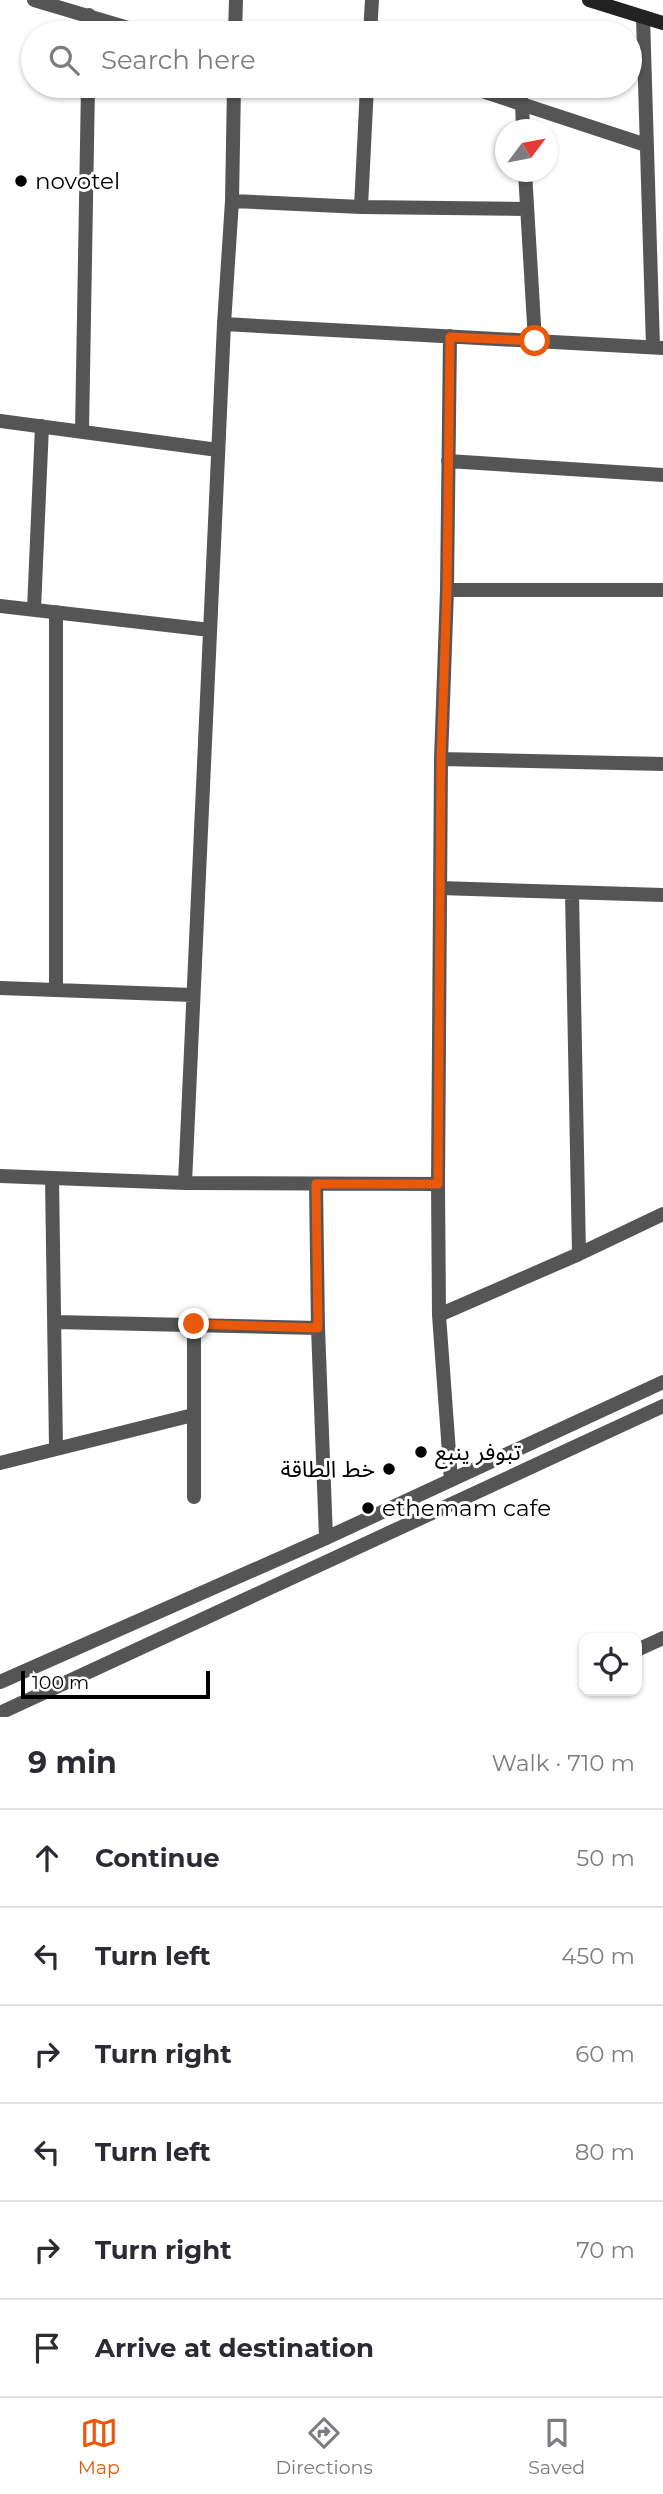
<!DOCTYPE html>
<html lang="en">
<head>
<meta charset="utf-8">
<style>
  :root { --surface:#fff; --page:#f7f7f7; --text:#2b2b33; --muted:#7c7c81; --line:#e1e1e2; --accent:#ea580c }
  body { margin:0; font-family:Montserrat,"Noto Sans Arabic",sans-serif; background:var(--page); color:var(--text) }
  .controls { position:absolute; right:21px; bottom:21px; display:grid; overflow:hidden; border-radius:14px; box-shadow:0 2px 5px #0004 }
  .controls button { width:63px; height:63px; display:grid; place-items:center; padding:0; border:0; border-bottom:2px solid var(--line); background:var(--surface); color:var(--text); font:35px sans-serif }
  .compass { position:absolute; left:495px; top:119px; width:63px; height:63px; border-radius:50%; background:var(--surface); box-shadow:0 2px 5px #0004; rotate:58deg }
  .scale { position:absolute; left:21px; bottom:18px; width:189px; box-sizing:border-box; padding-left:7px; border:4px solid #000; border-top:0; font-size:19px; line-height:24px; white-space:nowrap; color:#000; -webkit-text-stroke:5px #fff; paint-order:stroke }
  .stop { position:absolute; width:21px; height:21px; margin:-16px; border:5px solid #ea580c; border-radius:50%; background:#fff }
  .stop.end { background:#ea580c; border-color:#fff; box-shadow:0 2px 7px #0008 }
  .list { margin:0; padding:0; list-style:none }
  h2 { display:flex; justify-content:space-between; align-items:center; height:91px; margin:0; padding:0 28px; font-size:30px }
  h2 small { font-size:23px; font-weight:400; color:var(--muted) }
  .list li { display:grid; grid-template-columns:46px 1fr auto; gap:21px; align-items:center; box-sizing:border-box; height:98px; padding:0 28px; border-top:2px solid var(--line) }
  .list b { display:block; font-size:26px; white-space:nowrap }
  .list em { font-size:23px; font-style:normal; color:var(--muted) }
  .icon { flex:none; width:38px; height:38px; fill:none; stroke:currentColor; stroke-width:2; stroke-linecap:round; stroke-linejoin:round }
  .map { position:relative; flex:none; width:663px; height:1717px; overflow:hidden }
  .search { position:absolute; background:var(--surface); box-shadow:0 2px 5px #0004; left:21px; right:21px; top:21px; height:77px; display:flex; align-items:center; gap:18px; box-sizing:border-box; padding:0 24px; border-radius:38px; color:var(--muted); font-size:26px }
  .sheet { height:679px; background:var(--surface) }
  nav { display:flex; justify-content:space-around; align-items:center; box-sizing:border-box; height:98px; border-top:2px solid var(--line); background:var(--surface); font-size:19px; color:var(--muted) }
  nav a { display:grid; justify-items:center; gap:4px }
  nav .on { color:var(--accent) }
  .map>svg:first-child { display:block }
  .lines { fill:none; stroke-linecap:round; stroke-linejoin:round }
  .street { stroke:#555; stroke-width:14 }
  .secondary { stroke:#222; stroke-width:14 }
  .route { stroke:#ea580c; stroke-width:9 }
  .poi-dot { fill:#000; stroke:#fff; stroke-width:2.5 }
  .labels { text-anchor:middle; stroke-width:6; stroke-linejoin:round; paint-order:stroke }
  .poi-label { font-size:23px; fill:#000; stroke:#fff; text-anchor:start }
</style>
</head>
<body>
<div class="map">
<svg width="663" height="1717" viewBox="0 0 663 1717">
  <rect width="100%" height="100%" fill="#fff"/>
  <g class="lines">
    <!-- street -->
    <path class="street" d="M34,0l111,33
      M643,17l10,330
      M89,33v-18
      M235,33l1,-33
      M370,33l2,-33
      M467,86l179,59
      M522,102l1,28
      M525,172l10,169
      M232,201l129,6 165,2
      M361,207l6,-121
      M224,324l439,24
      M450,336l-3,254 -6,169 -3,425 1,131 12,165
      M0,421l218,29
      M82,432l6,-346
      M448,461l215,14
      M447,590h216
      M0,606l210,24
      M34,609l8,-183
      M441,759l222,5
      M440,888l223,7
      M572,893l7,361
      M0,988l193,7
      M56,989v-377
      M0,1176l185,7 253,1
      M52,1178l4,270
      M185,1183l39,-859 8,-123 2,-115
      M316,1184l2,144 8,210
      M439,1315l140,-61 84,-40
      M55,1322l263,6
      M194,1324v173
      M0,1463l193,-48
      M637,1650l26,-12
      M0,1682l326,-144 337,-156
      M0,1713l663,-307"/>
    <!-- secondary -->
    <path class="secondary" d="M589,0l74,23"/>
  </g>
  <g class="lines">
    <!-- route -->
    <path class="route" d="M194,1324l124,4 -2,-144h122l3,-425 6,-169 3,-253 85,4"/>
  </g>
  <!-- markers -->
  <g class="poi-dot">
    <circle cx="21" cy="181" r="7"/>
    <circle cx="421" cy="1452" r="7"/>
    <circle cx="389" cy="1469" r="7"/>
    <circle cx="368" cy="1508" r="7"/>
  </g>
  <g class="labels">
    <!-- poi labels -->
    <g class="poi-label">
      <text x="35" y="189">novotel</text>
      <text x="435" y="1460">تبوفر ينبع</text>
      <text x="375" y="1477" text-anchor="end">خط الطاقة</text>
      <text x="382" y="1516">ethemam cafe</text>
    </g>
  </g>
</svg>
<div class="controls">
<button><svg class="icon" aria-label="locate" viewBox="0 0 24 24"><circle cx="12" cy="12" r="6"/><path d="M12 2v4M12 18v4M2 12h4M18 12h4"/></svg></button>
</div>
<svg class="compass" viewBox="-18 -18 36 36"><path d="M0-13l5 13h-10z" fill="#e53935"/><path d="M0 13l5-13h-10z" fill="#7c7c81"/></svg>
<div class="scale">100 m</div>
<div class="stop" style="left:535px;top:341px"></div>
<div class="stop end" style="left:194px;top:1324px"></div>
<div class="search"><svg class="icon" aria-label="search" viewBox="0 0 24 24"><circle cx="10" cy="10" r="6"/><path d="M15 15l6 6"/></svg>Search here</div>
</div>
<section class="sheet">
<h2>9 min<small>Walk · 710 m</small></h2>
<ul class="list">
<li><svg class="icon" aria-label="ahead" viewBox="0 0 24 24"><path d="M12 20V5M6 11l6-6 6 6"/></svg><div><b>Continue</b></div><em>50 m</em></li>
<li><svg class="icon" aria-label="left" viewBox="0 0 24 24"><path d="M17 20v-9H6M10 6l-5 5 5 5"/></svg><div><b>Turn left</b></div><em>450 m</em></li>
<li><svg class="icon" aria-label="right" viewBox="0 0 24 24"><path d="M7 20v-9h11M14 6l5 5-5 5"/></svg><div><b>Turn right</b></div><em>60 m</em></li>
<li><svg class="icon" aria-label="left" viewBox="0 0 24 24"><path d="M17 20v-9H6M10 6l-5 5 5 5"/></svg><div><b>Turn left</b></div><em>80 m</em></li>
<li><svg class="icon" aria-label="right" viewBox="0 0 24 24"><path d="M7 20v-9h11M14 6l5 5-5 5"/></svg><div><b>Turn right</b></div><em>70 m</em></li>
<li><svg class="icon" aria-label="arrive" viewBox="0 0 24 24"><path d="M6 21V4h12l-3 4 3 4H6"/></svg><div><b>Arrive at destination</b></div></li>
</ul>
</section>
<nav>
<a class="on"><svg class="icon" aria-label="map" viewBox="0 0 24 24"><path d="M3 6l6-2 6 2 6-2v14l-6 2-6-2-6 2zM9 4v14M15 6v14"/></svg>Map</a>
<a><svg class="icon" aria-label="directions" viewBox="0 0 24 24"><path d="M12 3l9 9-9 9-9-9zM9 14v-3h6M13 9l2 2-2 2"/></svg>Directions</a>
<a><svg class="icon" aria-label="saved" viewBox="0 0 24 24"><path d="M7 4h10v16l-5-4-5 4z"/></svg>Saved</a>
</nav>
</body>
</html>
